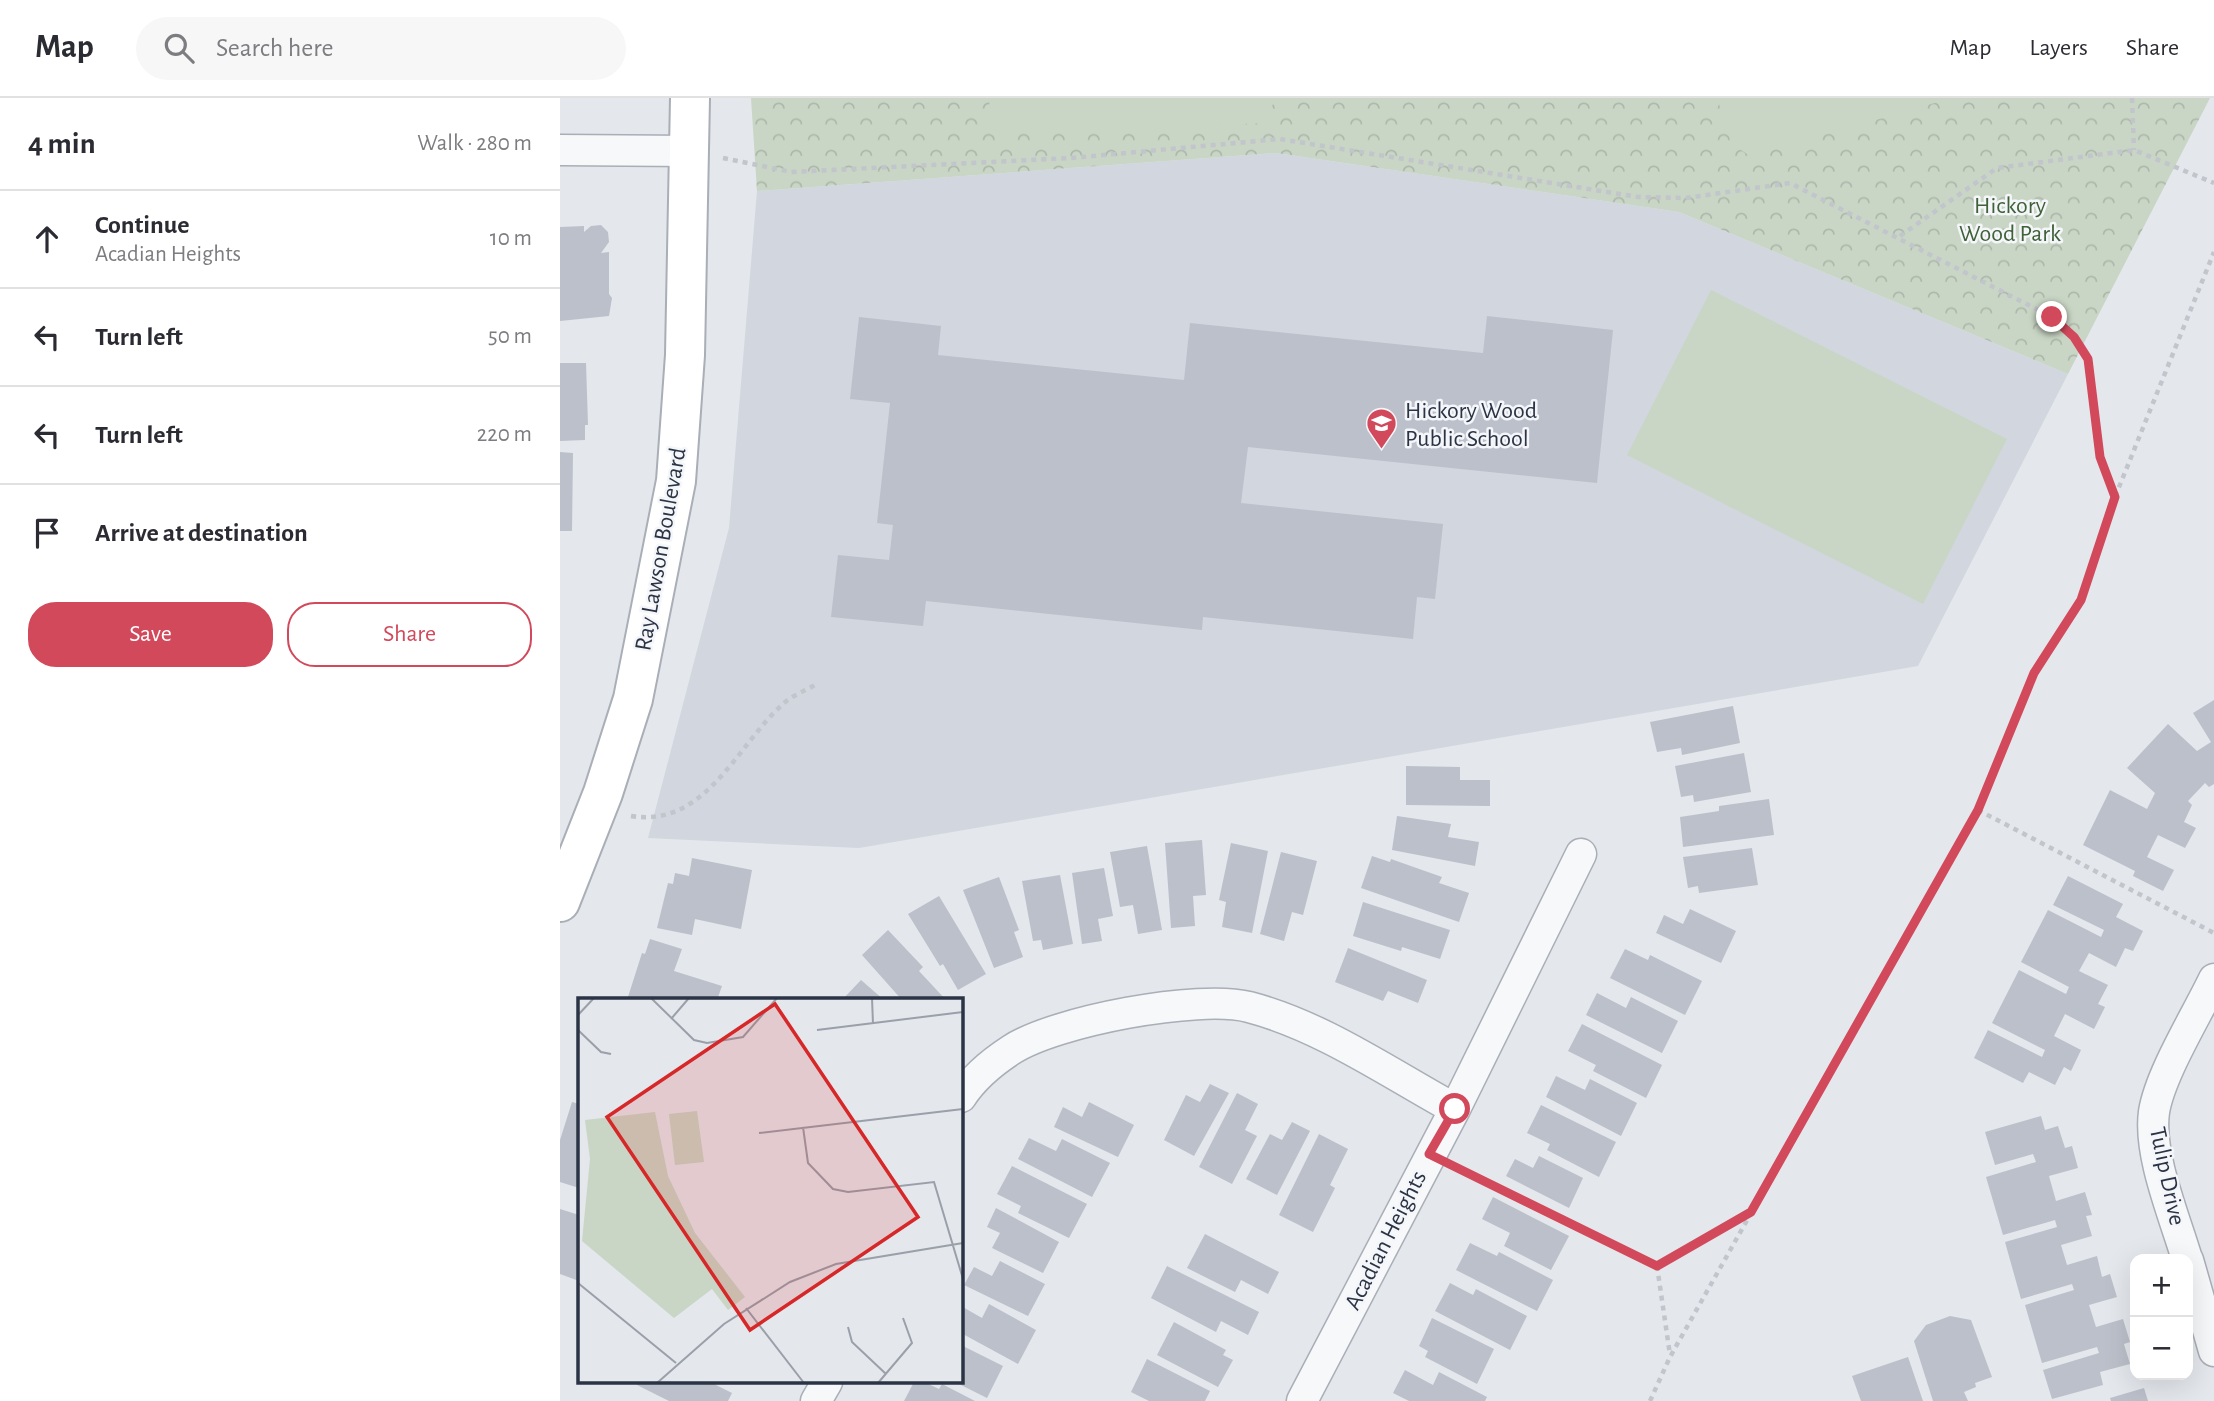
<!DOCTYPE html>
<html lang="en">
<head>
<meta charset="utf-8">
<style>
  :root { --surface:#fff; --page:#f7f7f7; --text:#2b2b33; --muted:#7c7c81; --line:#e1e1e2; --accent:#d1495b }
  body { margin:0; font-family:"Alegreya Sans",sans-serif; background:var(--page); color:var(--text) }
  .controls { position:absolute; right:21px; bottom:21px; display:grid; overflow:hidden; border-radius:14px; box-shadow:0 7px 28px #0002 }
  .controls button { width:63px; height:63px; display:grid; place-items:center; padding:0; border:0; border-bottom:2px solid var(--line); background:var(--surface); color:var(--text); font:35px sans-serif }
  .stop { position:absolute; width:21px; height:21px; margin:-16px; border:5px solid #d1495b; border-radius:50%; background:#fff }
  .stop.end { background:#d1495b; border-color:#fff; box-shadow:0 2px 7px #0008 }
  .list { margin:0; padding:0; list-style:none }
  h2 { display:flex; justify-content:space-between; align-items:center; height:91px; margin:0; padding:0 28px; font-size:30px }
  h2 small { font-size:23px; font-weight:400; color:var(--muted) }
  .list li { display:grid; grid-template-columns:46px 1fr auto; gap:21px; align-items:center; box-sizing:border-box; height:98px; padding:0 28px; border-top:2px solid var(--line) }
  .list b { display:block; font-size:26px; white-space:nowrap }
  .list p { margin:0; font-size:23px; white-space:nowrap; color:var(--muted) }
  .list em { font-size:23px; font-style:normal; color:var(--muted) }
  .actions { display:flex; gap:14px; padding:21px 28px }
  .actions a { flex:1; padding:16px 0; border:2px solid var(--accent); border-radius:28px; text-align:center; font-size:24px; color:var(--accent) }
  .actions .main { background:var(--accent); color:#fff }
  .icon { flex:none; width:38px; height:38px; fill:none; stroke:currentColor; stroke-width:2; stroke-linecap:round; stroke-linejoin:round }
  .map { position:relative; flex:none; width:1654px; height:1303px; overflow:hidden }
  header { display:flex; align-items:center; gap:42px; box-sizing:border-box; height:98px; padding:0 35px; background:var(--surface); border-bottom:2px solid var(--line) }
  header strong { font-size:33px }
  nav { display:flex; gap:38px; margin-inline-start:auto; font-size:24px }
  .search { width:490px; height:63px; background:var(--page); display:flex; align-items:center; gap:18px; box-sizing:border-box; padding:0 24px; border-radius:38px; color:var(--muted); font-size:26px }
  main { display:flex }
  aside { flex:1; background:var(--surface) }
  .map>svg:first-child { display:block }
  .built { fill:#d2d6de }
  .park { fill:url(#park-crowns) }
  .pitch { fill:#c9d6c5 }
  .building { fill:#bbc0ca }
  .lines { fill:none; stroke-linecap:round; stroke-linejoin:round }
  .street-casing { stroke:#a9aeb7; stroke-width:33 }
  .secondary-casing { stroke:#a9aeb7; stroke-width:42 }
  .path { stroke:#c2c5cb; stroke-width:4.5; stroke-dasharray:5 5; stroke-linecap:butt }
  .street { stroke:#f7f8fa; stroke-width:30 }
  .secondary { stroke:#fff; stroke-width:38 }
  .route { stroke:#d1495b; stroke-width:9 }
  .labels { text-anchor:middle; stroke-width:5; stroke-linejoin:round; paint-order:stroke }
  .park-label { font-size:24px; fill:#3f6138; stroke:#f4f6f9 }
  .poi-label { font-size:24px; fill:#2b3445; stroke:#f4f6f9; text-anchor:start }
  .street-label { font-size:24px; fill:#2b3445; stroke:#f4f6f9 }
  .inset-road { fill:none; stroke:#9a9fa9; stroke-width:2 }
  .view { fill:#d62828; fill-opacity:0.15; stroke:#d62828; stroke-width:3.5 }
  .inset-edge { fill:none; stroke:#2b3445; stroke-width:3.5 }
</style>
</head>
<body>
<header>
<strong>Map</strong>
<div class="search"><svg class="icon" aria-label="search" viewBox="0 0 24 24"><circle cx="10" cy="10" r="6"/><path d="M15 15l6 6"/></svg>Search here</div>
<nav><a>Map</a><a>Layers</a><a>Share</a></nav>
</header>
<main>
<aside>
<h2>4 min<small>Walk · 280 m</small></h2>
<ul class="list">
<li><svg class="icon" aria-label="ahead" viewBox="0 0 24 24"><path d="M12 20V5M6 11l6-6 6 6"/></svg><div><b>Continue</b><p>Acadian Heights</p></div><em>10 m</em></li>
<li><svg class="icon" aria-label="left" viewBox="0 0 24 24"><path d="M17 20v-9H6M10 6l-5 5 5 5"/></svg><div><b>Turn left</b></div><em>50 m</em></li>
<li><svg class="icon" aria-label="left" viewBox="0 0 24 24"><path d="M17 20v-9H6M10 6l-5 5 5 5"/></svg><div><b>Turn left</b></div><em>220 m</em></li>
<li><svg class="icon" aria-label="arrive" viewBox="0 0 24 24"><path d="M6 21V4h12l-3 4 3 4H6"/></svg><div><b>Arrive at destination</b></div></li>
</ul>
<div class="actions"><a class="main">Save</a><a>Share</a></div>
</aside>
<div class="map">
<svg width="1654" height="1303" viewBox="0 0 1654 1303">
  <defs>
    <pattern id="park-crowns" width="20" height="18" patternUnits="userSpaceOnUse" patternTransform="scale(1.75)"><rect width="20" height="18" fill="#c9d6c5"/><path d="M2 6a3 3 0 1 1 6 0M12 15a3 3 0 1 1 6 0" fill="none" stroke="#adb8ab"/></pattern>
  </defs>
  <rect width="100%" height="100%" fill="#e4e7ec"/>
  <!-- built -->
  <path class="built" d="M716,55l403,59 389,162 -150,292 -1059,182 -211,-10 81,-310 28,-337z"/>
  <!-- park -->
  <path class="park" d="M191,0h1459l-142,276 -389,-162 -403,-59 -519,38z"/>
  <!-- pitch -->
  <path class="pitch" d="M429,0h283l1,6 -8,19 -273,11z
    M1157,0h235l-202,58 -18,-12z
    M1151,192l296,149 -84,165 -296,-149z"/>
  <!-- building -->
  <path class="building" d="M41,127l7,7 1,10 -8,11 8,-1v42l3,4 -3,18 -49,5v-94l24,-1v6l7,-6z
    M927,218l126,14 -16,153 -349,-36 -7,56 202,21 -8,75 -18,-2 -4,42 -210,-22 -1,13 -276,-29 -3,25 -92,-9 7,-62 51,5 4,-35 -16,-2 13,-120 -40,-4 9,-82 82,9 -3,29 246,25 6,-57 293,30z
    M0,265h26l2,62h-3v15l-25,1z
    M0,354l13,1 -1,78h-12z
    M1654,602v84l-5,3 -4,-4 -17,18 4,4 -8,17 12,6 -11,20 -27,-13 -11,22 27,13 -11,21 -30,-15 2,-5 -52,-26 27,-55 37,19 8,-16 -28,-25 41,-44 29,27 14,-9 -18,-29z
    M1173,608l7,37 -58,12 -1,-7 -24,4 -7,-30z
    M1184,655l7,39 -57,10 -1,-7 -12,2 -6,-31z
    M846,668l54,1v13h30v26l-84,-1z
    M1209,701l5,36 -91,12 -3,-30 39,-6v-5z
    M837,718l54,8 -3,13 31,5 -4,24 -83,-16z
    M642,742l4,55 -13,1 2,30 -24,2 -6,-85z
    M671,745l37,8 -16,82 -30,-6 4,-25 -7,-2z
    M587,748l15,84 -24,4 -5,-29 -13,2 -10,-55z
    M1192,750l6,37 -59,8 -1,-7 -10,2 -5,-31z
    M721,754l36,9 -14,54 -11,-3 -8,29 -24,-7z
    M812,758l18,6 1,-3 51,18 -3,6 30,10 -10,29 -98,-34z
    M132,760l60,12 -11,59 -46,-10 -3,16 -35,-7 11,-45 5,1 2,-11 14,3z
    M544,770l9,48 -15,3 4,22 -20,3 -10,-71z
    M500,777l13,69 -30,6 -2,-10 -8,1 -11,-60z
    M1508,778l55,28 -7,13 27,14 -10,20 -8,-3 -9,19 -27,-14 -10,18 29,14 -10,19 7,3 -11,22 -29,-15 -11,22 27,14 -10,21 -7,-4 -9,18 -26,-13 -6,11 -49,-25 14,-28 54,27 3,-7 -53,-27 27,-53 47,24 3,-7 -48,-25 27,-52 53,27 3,-7 -51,-25z
    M439,779l20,53 -5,2 9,25 -29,11 -31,-78z
    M379,798l47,78 -28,16 -15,-26 -3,2 -32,-52z
    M803,804l87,28 -10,29 -38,-12 -1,4 -48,-15z
    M1130,811l46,22 -15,32 -65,-30 8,-18 19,9z
    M328,832l35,37 -4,4 27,29h-44l-40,-45z
    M90,841l32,10 -8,22 48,15 -5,14h-90l15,-47 3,1z
    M788,850l79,32 -9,23 -30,-12 -5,10 -48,-19z
    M1065,851l23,11 2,-5 52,26 -17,34 -75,-37z
    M301,882l23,20h-42z
    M1037,895l29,15 5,-11 47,24 -16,32 -76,-38z
    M1022,926l80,41 -16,33 -53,-27 3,-6 -28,-14z
    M996,978l29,14 5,-11 47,24 -16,33 -75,-39z
    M650,986l19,9 -35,63 -30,-16 22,-45 14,7z
    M677,995l21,11 -13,26 12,6 -25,48 -33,-17z
    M12,1004l7,2v84l-19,-6v-42z
    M529,1004l45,23 -16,32 -64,-30 9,-20 19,10z
    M981,1007l75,37 -17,35 -52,-27 3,-6 -23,-11z
    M1481,1018l4,14 13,-4 7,22 7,-2 6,22 -29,8 7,25 29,-9 7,23 -6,1 6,20 -31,9 6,20 30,-9 5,21 8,-3 7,23 -28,8 7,22 27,-8 7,23 -6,2 6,20 -30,8 3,13 -51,14 -9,-29 56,-17 -2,-6 -55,16 -17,-58 49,-15 -2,-6 -51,15 -16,-57 52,-15 -2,-7 -52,15 -17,-58 50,-15 -3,-8 -38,11 -10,-33z
    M732,1024l18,9 -33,64 -31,-16 24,-45 12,6z
    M759,1036l29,15 -18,36 5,3 -22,44 -34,-17z
    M469,1040l27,13 6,-12 48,24 -18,34 -74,-38z
    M979,1058l44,22 -14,30 -63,-32 9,-17 18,9z
    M452,1068l75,38 -18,34 -51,-25 3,-7 -24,-12z
    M933,1099l76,39 -18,34 -47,-24 6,-13 -28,-14z
    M436,1110l63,34 -16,31 -51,-25 8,-15 -13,-6z
    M0,1111l19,6v66l-19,-7z
    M645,1136l74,38 -11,22 -27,-14 -6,12 -48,-24z
    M910,1145l27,13 2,-4 54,28 -16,31 -81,-41z
    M440,1163l45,23 -17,32 -64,-31 10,-18 18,9z
    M607,1168l92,46 -11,23 -27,-14 -5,11 -65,-34z
    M890,1185l23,12 3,-6 51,27 -17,34 -75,-39z
    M429,1206l47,26 -18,34 -57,-31v-27l21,12z
    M1390,1218l21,4 21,57 -17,6 1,4 -12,5 4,9h-35l-19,-60 12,-16z
    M872,1220l62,31 -17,35 -52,-27 3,-6 -9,-5z
    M614,1224l52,28 -3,5 10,5 -15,27 -61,-32z
    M401,1247l42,21 -16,32 -32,-16h6z
    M1348,1259l15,44h-62l-9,-25z
    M587,1261l63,32 -5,10h-56l-18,-9z
    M845,1272l28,15 6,-13 48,25 -2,4h-76l-16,-8z
    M78,1284h72l22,11 -4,8h-59l-32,-16z
    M354,1284h10l15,7 3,-5 33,17h-71z
    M1584,1290l4,13h-37l-1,-3z"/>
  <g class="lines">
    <defs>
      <path id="street" d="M0,52l131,1
        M401,999c13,-20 30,-34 50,-47 44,-29 188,-56 238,-43 73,19 140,66 206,102
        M1627,1161c-12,-41 -39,-104 -33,-147 6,-38 43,-97 60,-133
        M1628,1162l26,91
        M256,1303l11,-19
        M742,1303l153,-292 126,-255"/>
      <path id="secondary" d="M0,804l43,-109 30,-94 43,-218 9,-126 5,-257"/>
    </defs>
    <!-- street casing -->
    <use href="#street" class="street-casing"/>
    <!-- secondary casing -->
    <use href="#secondary" class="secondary-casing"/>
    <!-- path -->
    <path class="path" d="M1572,0l2,52
      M163,60l68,14 280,-14 209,-19 358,58 48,1 104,-15 262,134 22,20 15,22 11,98 15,40
      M1340,138l97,-68 137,-18 80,33
      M1418,712l236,123
      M71,718c75,12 105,-70 152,-112 8,-8 22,-13 32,-19
      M898,1071l199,97 92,-52
      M1097,1168l13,89
      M1090,1303l20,-44 308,-547 56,-137 48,-73 33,-103 99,-245"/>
    <!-- street -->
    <use href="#street" class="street"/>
    <!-- secondary -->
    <use href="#secondary" class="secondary"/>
  </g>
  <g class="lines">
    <!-- route -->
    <path class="route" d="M895,1011l-26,45 228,112 94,-54 227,-402 56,-137 47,-73 34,-103 -15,-40 -12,-98 -14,-22 -22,-20"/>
  </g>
  <!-- icons -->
  <defs>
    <symbol id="school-pin" viewBox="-11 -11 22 30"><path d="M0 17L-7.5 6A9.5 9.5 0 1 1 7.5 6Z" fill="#d1495b" stroke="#f4f6f9"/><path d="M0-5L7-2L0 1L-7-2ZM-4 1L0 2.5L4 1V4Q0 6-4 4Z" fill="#fff"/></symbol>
  </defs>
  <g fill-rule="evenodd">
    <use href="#school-pin" x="804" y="308" width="35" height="47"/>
  </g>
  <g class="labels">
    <!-- park labels -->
    <g class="park-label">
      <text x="1450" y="115">Hickory<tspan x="1450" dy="28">Wood Park</tspan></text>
    </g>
    <!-- poi labels -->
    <g class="poi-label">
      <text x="845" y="320">Hickory Wood<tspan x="845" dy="28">Public School</tspan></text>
    </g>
    <!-- street labels -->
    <g class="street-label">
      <text transform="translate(100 451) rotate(-80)" y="8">Ray Lawson Boulevard</text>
      <text transform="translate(1608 1078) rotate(78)" y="8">Tulip Drive</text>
      <text transform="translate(825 1142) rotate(-63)" y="8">Acadian Heights</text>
    </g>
  </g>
  <!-- overview -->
  <g transform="translate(18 900)">
    <rect width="385" height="385" fill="#e4e7ec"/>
    <path d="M77,114l13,64 27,57 50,64 -17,13 -16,-21 -38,29 -92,-77 8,-82 -5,-39z" fill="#c9d6c5"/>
    <path d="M119,113l7,51 -29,3 -6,-51zM38,142l39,32 -33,44 -17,-19 -5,-21 4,-19zM115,239l25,34 -12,10 -19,3 -20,-9 -8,-10z" fill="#c9d6c5"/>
    <path class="inset-road" d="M73,0l43,42 13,3 36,-6 34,-39M294,0l1,26M0,17l16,-17M93,21l18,-21M0,32l23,22 10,2M239,32l146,-18M225,129l5,36 25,26 15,3 86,-10 29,97M181,135l204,-24M0,285l98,80M168,310l58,75M270,329l4,15 34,32M79,385l67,-59 66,-42 46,-18 127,-21M300,385l34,-40 -9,-25"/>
    <path class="view" d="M197,6l143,213 -168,113 -143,-213z"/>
    <rect width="385" height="385" class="inset-edge"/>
  </g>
</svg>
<div class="controls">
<button>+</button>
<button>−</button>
</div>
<div class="stop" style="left:895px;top:1011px"></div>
<div class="stop end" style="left:1492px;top:219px"></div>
</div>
</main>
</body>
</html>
